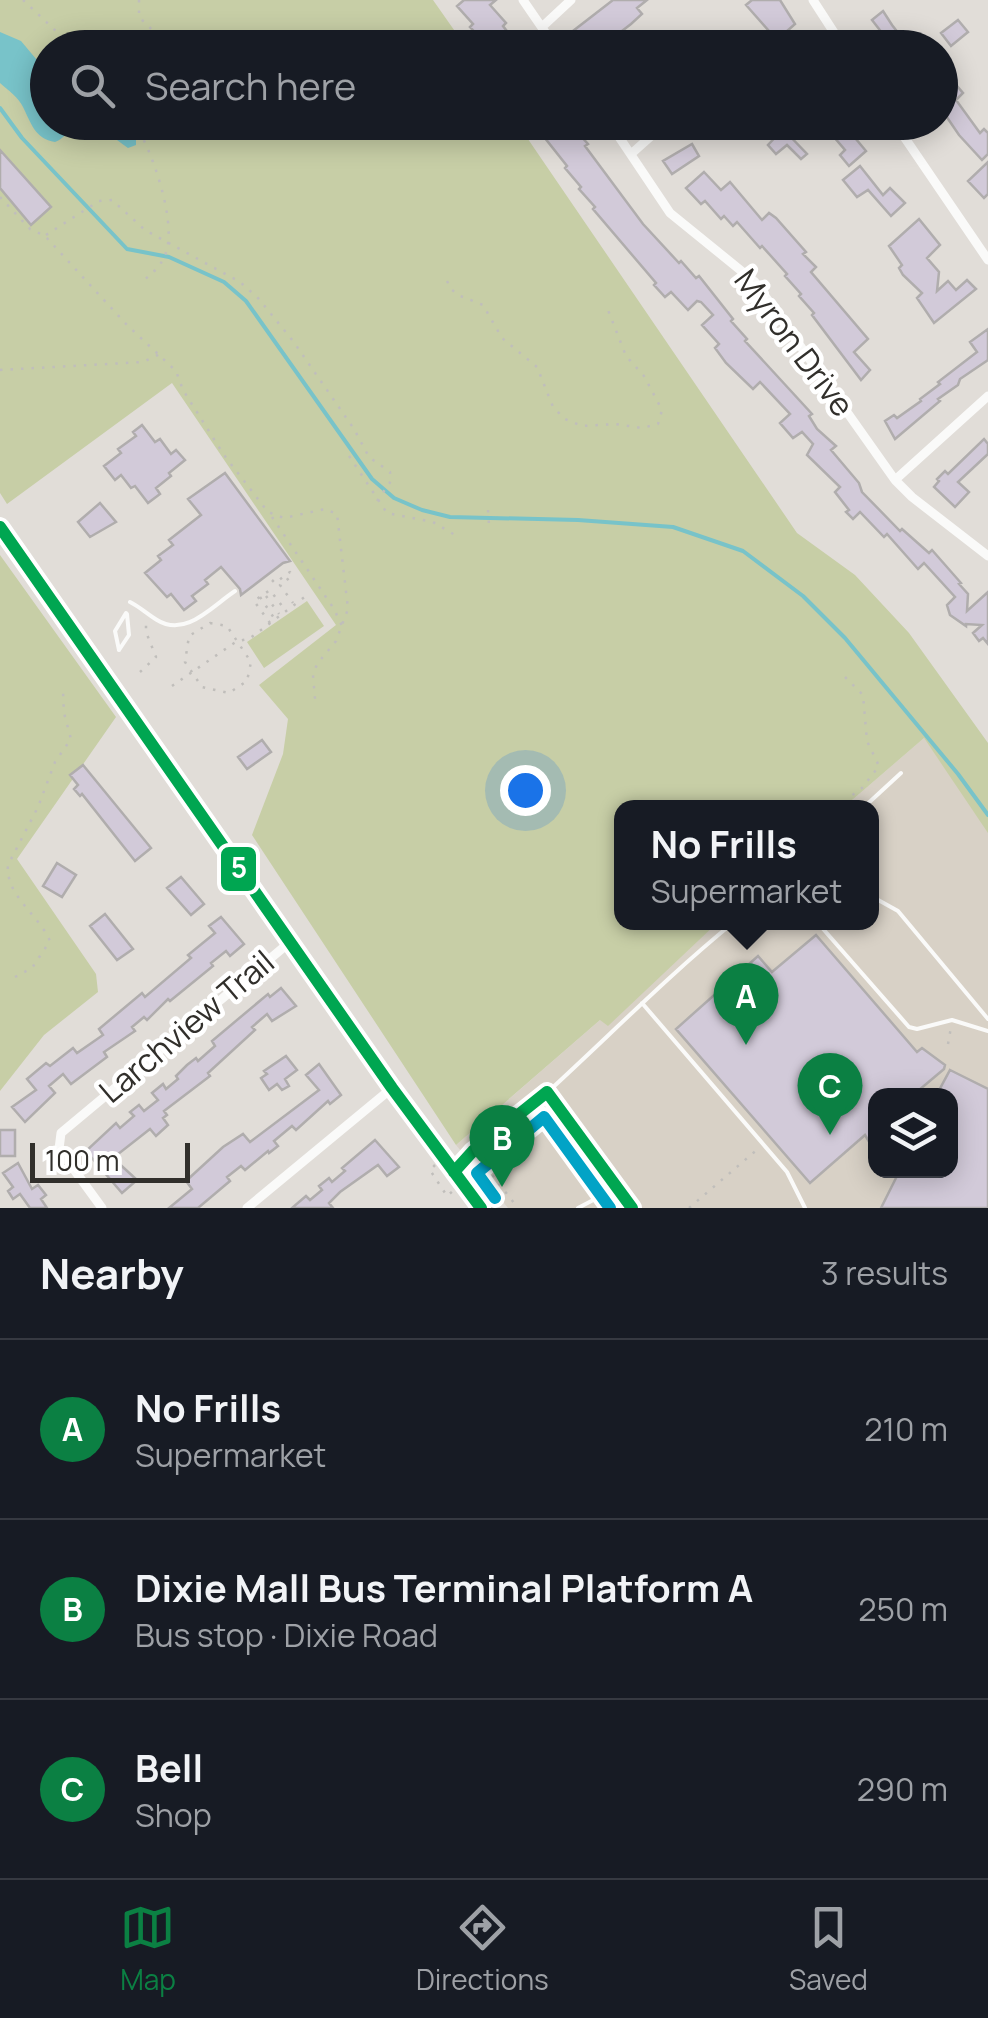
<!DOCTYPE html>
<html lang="en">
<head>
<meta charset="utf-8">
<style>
  :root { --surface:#171b24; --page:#242831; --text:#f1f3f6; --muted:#9ea1a6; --line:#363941; --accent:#0b8043 }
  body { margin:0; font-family:Manrope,sans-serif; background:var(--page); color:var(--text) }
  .controls { position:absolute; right:30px; bottom:30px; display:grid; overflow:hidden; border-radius:20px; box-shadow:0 5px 25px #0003 }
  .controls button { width:90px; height:90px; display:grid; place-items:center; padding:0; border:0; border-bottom:2px solid var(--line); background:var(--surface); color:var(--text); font:50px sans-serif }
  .scale { position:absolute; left:30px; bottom:25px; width:160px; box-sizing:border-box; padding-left:10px; border:5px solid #312f2b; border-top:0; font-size:28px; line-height:35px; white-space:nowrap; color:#312f2b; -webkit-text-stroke:8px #fff; paint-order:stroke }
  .you { position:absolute; left:525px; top:790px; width:35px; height:35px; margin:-25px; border:8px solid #fff; border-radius:50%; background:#1a73e8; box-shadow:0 0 0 15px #1a73e833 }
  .badge { display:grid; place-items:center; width:65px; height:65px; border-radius:50%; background:var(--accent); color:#fff; font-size:32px; font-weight:700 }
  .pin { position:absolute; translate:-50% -82px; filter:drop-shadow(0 2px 5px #0008) }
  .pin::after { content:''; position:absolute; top:52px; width:35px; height:30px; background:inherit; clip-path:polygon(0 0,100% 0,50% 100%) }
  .popup { position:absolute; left:614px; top:800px; width:265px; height:130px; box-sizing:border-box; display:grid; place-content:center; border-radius:20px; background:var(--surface); filter:drop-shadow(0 2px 8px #0005); font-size:32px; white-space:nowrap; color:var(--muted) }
  .popup b { font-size:38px; color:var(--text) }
  .popup::after { content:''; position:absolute; left:50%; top:100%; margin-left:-20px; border:20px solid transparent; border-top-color:var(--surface) }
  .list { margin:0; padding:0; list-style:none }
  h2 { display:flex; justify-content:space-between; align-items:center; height:130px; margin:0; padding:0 40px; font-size:42px }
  h2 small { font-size:32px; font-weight:400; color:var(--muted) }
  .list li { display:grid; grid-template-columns:65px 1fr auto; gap:30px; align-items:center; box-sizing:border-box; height:180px; padding:0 40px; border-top:2px solid var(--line) }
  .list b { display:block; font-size:38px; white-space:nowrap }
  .list p { margin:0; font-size:32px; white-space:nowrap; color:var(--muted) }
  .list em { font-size:32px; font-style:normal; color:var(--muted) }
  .icon { flex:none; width:55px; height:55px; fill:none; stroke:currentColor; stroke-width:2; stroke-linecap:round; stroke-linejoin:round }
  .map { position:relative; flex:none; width:988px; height:1208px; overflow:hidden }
  .search { position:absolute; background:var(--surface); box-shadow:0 5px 25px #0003; left:30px; right:30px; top:30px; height:110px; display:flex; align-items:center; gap:25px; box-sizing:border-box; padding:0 35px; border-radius:55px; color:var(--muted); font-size:38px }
  .sheet { height:670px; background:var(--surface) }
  nav { display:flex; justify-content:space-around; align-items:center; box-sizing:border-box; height:140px; border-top:2px solid var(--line); background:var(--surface); font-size:28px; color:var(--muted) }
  nav a { display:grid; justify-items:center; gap:5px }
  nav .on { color:var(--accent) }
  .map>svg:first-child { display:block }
  .built { fill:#d8d1c6; fill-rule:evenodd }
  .green { fill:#c7cea6 }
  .water { fill:#78c3c9 }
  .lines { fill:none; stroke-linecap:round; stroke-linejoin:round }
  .stream { stroke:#78c3c9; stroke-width:4 }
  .building { fill:#d2cad9; stroke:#b0adad; stroke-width:2.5 }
  .path { stroke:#c0bebb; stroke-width:2.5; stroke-dasharray:2.5 8; stroke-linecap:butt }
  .lane { stroke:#fafaf9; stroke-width:4 }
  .street { stroke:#fafaf9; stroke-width:9 }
  .secondary { stroke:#fafaf9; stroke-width:11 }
  .bus-1-casing { stroke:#fff; stroke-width:20 }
  .bus-2-casing { stroke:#fff; stroke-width:20 }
  .bus-1 { stroke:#00a651; stroke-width:12 }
  .bus-2 { stroke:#02a3c6; stroke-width:12 }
  .labels { text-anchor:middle; stroke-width:9; stroke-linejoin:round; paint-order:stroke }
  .street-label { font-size:32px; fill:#312f2b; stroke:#fff }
  .line-badge { stroke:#fff; stroke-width:4 }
  .badge-label { font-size:28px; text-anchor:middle; font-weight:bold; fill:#fff }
</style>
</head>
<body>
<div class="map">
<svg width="988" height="1208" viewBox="0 0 988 1208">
  <rect width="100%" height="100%" fill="#e1ddd8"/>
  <!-- built -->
  <path class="built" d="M924,738l64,92v378h-480l-52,-63 256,-222 159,-1v-114l-27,-1zM876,1096h74v74h-74z"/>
  <!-- green -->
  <path class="green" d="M0,0h433l33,47 -418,1v74l469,1 280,410 58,42 54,58 79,110v90l-64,-95 -80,69 -223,1v114l96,1 -109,103 -8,-6 -144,125 -204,-310 31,-81 5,-35 -29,-34 77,-60 -164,-242 -165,121 -7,-11z
    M0,555l116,162 -99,142 79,115 2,18 -54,43 -44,56z
    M307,601l17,25 -60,42 -17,-26z"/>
  <!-- water -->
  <path class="water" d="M0,32l21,9 26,31 1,50 83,1 5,10v12l-8,3c-16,-11 -33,-27 -53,-19 -8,3 -12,10 -20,13 -20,-3 -24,-19 -32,-35 -4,-9 -15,-17 -23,-24z"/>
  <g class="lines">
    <!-- stream -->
    <path class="stream" d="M0,108l22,30 105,111 42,8 55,25 22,19 126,178 22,19 28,12 28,7 128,3 95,7 70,24 60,45 42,42 113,136 30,41"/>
  </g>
  <!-- building -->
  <path class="building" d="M464,0h32l-6,5 16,18 -3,3 13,17 -5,5h-21l-20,-21 3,-3 -16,-18z
    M613,0h34l-10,8 5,6 -11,10 -31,24h-12l-15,-17z
    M752,0h28l15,24 -18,16 -31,-35z
    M883,11l9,14 18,23h-17l-7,-10 -14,-18z
    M958,20l10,12 -17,14 -10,-13z
    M952,80l11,13 -7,7 24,33 4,-4 4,4v21l-6,6 -23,-25 -19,-28v-18z
    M543,122h25l20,22 -3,2 58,78 36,39 2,-2 15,17 3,-2 34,43 -2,2 16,18 -2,2 67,73 -3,2 8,13 19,17 -5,4 28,33 3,9 38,39 2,-2 27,24 3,-3 29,33 -2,1 9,10 -1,17 21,-19v52l-5,-6 -4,3 -6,-8 9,-8 -16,-1v2l-16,-11 -3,-10 8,-8 -31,-34 -6,6 -31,-35 -3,3 -24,-25 -7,7 -7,-7 3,-2 -14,-18 5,-5 -33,-32 6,-11 -11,-12 -9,6 -13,-15 10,-9 -30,-32 -7,7 -27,-26 -11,-15 4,-4 -17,-19 11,-10 -12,-13 -4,-1 -9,9 -17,-18 -6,5 -11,-12 2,-2 -63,-74 2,-2 -16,-18 2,-2 -16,-19 2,-2 -30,-38z
    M826,122h37l-12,11 15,18 -17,15 -9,-11 5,-5 -11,-13 3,-3z
    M783,129l24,25 -6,5 -14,-14 -11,9 -8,-9z
    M692,144l7,12 -27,18 -9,-13z
    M0,150l51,57 -20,18 -31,-37z
    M988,162v32l-4,4 -16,-17z
    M860,166l23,29 7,-7 15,15 -14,13 -23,-26 -11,7 -14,-17z
    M704,172l17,18 9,-8 32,38 7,-7 7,5 30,34 -3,2 13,13 -5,5 57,67 -14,13 16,18 -9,10 -49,-65 2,-2 -15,-17 2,-2 -16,-18 2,-2 -25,-28 -2,2 -23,-26 -4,4 -9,-10 -3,3 -16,-18 -4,3 -15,-16z
    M919,219l21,26 -13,13 12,14 -2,19 11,-10 8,9 11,-10 9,9 -42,34 -17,-25 5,-5 -19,-18 -4,-7 3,-3 -13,-19z
    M988,329v31l-28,19 -2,6 -20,14 2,2 -45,38 -10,-18 9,-6 3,3 24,-17 -1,-2 20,-15 -2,-2 39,-30 -7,-10z
    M142,425l13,17 5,-3 11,15 5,-4 9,10 -16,13 2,3 -15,12 4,6 -12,9 -13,-17 -4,2 -10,-13 -6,5 -11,-14 17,-13 -3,-4 18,-13 -3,-4z
    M984,439l4,5v10l-30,28 11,10 -14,15 -21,-20 5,-6 -2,-2 8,-8 3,3z
    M225,473l65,88 -7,2 -42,32 -1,-6 -19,-22 -16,13 3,4 -16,12 4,5 -12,9 -13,-16 -4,3 -22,-24 16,-13 -3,-4 15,-11 -4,-5 32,-25 -13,-16z
    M100,503l16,19 -26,15 -12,-15z
    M262,740l9,12 -24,17 -9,-12z
    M83,765l68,83 -16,13 -53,-67 -2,2 -6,-7 4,-4 -8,-10z
    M57,863l19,12 -14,22 -19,-11z
    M181,877l23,27 -13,11 -24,-27z
    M105,914l28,35 -16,11 -27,-34z
    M221,917l23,27 -14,12 -4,-5 -15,12 2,3 -43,35 -2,-2 -21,21 -3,-3 -12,10 3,4 -31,21 3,5 -36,27 -8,-10 -14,12 6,7 -30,29 -13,-15 24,-17 -9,-11 19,-16 4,3 23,-18 4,5 26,-18 -4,-6 43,-36 3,4 46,-39 -3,-3 27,-22 -6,-7z
    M816,935l101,117 5,-4 23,17 -1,4 -32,27h-36v57l-11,-18 -55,48 -134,-154 82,-73 14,16z
    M281,988l15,18 -24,15 -5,-7 -15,13 3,3 -47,43 2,3 -46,35 3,4 -4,3 5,7 -12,11 -6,-7 -37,29 24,22 -15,13 -36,-42 30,-28 4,5 14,-12 -4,-4 9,-7 5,6 14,-11 -6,-7 11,-9 3,5 12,-10 -2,-3 11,-11 9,-7 2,3 17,-15 -3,-5 56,-47 2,3z
    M286,1056l11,14 -12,9 4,7 -7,4 -5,-6 -8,6 -8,-12 6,-4 -3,-3z
    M319,1064l22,31 -11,9 -2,-3 -32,29 -4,-4 -18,15 4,5 -9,7 -1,-2 -23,19 -4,-4 -14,11 3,4 -32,27h-29l23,-19 -6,-8 37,-34 20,-13 7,8 69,-52 -13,-15z
    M950,1070l38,19v119h-107l19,-38h50v-74h-14z
    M0,1130h15v26h-15z
    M375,1140l24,27 -12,9 -9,-11 -38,27 -11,11 4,5h-41l14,-12 4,4 12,-10 -3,-4 10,-8 3,4 13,-11 -3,-3z
    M18,1163l14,26 6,-4 8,10 -5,4 6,9h-17l-10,-14 -7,5 -5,-8 5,-4 -10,-14z"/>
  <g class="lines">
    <!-- path -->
    <path class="path" d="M23,0l51,48
      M139,0v17l32,31
      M394,39l8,1 8,8
      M134,122c18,28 41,95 33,127 -4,15 -12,22 -23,31
      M0,197l30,32 15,7 81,88 50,47 7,19 41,65 44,57 16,6 41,-9 12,5 11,95 -12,32 -19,23 -4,11 2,24 -2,5
      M46,235l53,-34 13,-1 33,30 95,52 18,16 35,43 61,88 15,28 21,15 1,9 -14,20
      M447,281l4,8 7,6 25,10 19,33 35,29 16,40 12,12 17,7 33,-2 27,4 16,-4 4,-14 -18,-34 -18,-20 -18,-46
      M0,370l143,-8 17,-8
      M349,456l38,57 46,9 22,13
      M488,510l1,15
      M272,517l62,92 9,19
      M272,580l3,3 15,-11 2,4 -12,9 13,18
      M266,596l13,18
      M260,597l14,21
      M210,623l17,3 24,36 -4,19 -18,12 -27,-6 -17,-25 4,-26z
      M270,623l-16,-22 16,-11 15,20
      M140,672l16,-15 -10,-25v-9
      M845,677l18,18 4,46 12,25 -17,22 -15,11
      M172,686l65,-45 12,-2 57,-43
      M15,977l17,-9 18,-27c-11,-26 -45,-46 -42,-76l30,-58 17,-45 16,-23 -7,-26 -1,-22
      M948,1044l3,-17
      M477,1161l12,10 29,37
      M435,1165l-5,5 17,26 7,-6
      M472,1176l12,-10
      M689,1208l70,-60"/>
    <!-- lane -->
    <path class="lane" d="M130,602c10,5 17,12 27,18 29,18 55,-14 78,-29
      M119,650l-4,-19 11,-18
      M119,650l10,-15 -2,-21
      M863,808l38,-35
      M871,896l27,15 90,108
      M817,922l92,105 8,2 35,-9 36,11
      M642,1003l145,169 18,36
      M547,1092l85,116
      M457,1168c28,-30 64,-52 94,-79 61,-56 119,-115 183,-167
      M578,1208l21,-11 9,11"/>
    <!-- street -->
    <path class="street" d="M523,0l33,48
      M813,0l31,48
      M542,27l29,-27
      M609,122l61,91 85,69 140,198 17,17 76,59
      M894,122l94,138
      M631,154l36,-32
      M895,480l93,-84
      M102,1208l-43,-59 2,-16 229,-191
      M247,1208l145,-120"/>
    <!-- secondary -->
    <path class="secondary" d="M0,527l392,561 89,120"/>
    <defs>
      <path id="bus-1" d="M0,527l392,561 89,120
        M454,1172l19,-21 74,-59 85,116"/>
      <path id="bus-2" d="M495,1198l-18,-25 67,-56 66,91"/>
    </defs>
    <!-- bus-1 casing -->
    <use href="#bus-1" class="bus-1-casing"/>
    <!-- bus-2 casing -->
    <use href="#bus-2" class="bus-2-casing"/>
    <!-- bus-1 -->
    <use href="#bus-1" class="bus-1"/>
    <!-- bus-2 -->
    <use href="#bus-2" class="bus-2"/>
  </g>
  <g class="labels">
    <!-- street labels -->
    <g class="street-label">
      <text transform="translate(794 343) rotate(53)" y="11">Myron Drive</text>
      <text transform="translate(187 1027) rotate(-40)" y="11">Larchview Trail</text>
    </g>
  </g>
  <rect class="line-badge" x="219" y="845" width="39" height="48" rx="10" fill="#00a651"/>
  <g class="badge-label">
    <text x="239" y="878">5</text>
  </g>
</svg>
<div class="controls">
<button><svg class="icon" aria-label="layers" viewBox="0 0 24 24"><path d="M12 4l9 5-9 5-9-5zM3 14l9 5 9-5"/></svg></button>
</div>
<div class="scale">100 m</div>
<div class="you"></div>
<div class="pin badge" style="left:746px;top:1045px">A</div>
<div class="popup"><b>No Frills</b>Supermarket</div>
<div class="pin badge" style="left:502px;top:1187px">B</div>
<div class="pin badge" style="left:830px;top:1135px">C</div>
<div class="search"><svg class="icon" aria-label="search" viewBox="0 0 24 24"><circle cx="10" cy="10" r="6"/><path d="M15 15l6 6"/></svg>Search here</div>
</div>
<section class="sheet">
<h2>Nearby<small>3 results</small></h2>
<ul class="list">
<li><span class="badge">A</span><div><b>No Frills</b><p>Supermarket</p></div><em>210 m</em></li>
<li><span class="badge">B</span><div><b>Dixie Mall Bus Terminal Platform A</b><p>Bus stop · Dixie Road</p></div><em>250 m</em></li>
<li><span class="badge">C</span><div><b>Bell</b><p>Shop</p></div><em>290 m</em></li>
</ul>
</section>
<nav>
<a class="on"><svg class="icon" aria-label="map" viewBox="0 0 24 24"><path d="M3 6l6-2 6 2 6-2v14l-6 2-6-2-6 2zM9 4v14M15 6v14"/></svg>Map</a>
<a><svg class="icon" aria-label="directions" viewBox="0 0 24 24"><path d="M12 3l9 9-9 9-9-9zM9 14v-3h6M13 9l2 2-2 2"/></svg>Directions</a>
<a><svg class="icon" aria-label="saved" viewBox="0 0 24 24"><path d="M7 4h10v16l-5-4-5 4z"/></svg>Saved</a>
</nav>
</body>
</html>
